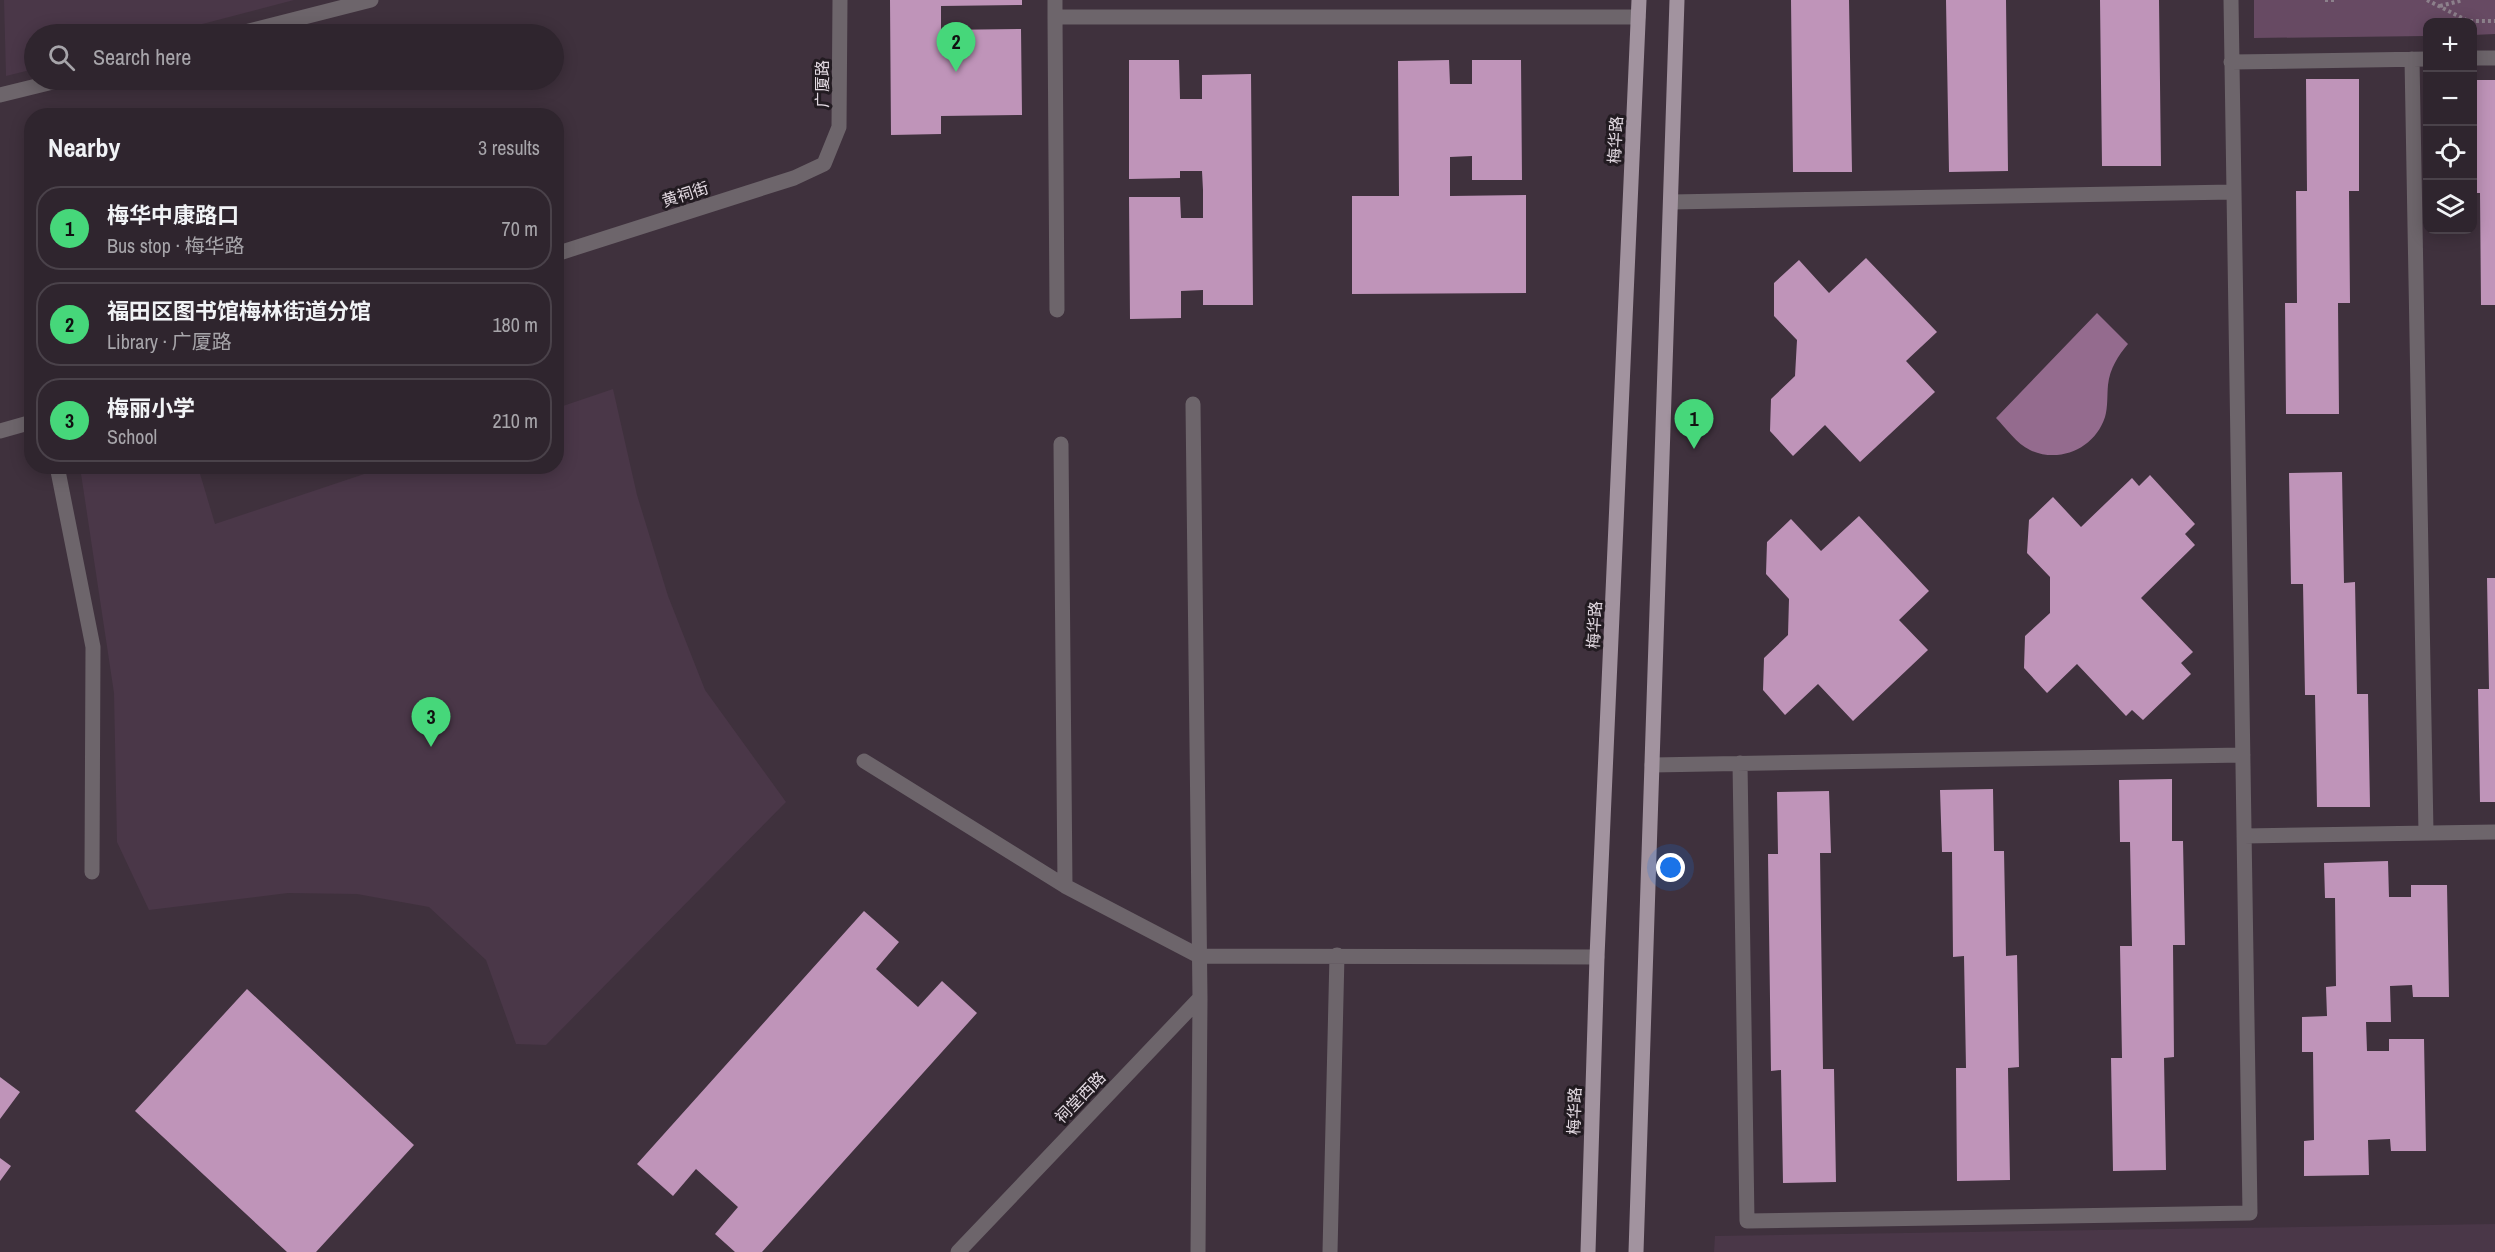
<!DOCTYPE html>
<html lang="en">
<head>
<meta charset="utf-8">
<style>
  :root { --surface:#2f252e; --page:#372d36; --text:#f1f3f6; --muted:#a7a5aa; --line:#4a424a; --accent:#46d77a }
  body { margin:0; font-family:"Archivo Narrow","Noto Sans SC",sans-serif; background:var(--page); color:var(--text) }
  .controls { position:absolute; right:18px; top:18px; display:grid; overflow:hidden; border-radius:12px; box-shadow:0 3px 15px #0003 }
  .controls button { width:54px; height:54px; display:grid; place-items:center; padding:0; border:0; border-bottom:2px solid var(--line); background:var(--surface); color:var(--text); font:30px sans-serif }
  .you { position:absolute; left:1671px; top:868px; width:21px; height:21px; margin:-15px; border:4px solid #fff; border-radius:50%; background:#1a73e8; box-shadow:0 0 0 9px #1a73e833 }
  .badge { display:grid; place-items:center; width:39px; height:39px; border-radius:50%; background:var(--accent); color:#111; font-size:20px; font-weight:700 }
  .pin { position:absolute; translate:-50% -50px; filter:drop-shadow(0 2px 3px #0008) }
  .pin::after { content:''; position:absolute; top:32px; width:21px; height:18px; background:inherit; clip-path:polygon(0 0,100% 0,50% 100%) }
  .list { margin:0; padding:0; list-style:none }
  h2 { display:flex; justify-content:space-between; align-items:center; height:78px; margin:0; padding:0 24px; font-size:26px }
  h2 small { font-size:20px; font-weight:400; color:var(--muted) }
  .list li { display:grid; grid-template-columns:39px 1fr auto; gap:18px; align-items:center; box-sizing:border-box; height:84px; margin:0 12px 12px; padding:0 12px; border:2px solid var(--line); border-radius:24px }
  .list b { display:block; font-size:22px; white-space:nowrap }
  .list p { margin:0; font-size:20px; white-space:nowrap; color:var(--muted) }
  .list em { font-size:20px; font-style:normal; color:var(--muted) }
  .icon { flex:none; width:33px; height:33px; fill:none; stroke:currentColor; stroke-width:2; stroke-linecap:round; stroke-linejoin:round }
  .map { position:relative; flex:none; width:2495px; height:1252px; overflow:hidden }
  .search { position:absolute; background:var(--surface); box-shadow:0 3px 15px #0003; left:24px; top:24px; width:540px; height:66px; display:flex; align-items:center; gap:15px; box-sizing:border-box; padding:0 21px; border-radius:33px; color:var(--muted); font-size:22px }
  .panel { position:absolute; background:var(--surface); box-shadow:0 3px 15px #0003; left:24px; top:108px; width:540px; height:366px; border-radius:24px }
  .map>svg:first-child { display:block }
  .built { fill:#4a3748 }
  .green { fill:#674a63 }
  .water { fill:#946b8e }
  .building { fill:#bf94b9 }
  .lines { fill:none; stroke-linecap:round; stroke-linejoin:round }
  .path { stroke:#8c808b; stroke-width:4; stroke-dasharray:3 3; stroke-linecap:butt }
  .minor { stroke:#6d656b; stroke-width:15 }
  .major { stroke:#a2939f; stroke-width:15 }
  .labels { text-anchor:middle; stroke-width:6; stroke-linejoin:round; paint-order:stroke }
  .street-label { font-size:16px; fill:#e3dae2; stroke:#221b21 }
</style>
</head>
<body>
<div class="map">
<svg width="2495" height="1252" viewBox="0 0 2495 1252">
  <rect width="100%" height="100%" fill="#3f313d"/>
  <!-- built -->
  <path class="built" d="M4,0h290l-130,34h-130v35l-28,7z
    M613,389l24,106 31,101 37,94 81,112 -240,243 -30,-1 -30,-84 -57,-53 -72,-13 -69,-1 -139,17 -32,-68 -3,-149 -34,-226h118l17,57 170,-57 171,-1 1,-58z
    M2495,1224v28h-781l1,-16z"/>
  <!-- green -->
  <path class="green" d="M2254,0h241v34l-22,1 -1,-13h-44l-1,14 -173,2z"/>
  <!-- water -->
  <path class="water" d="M2097,313l31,31c-10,12 -18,24 -20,41 -1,10 0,22 -3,32 -10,31 -45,47 -75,33 -13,-6 -24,-22 -34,-32z"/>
  <!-- building -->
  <path class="building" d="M890,0h132v5l-81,1v24l80,-1 1,86 -81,1v18l-50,1z
    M1791,0h58l3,172h-59z
    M1946,0h60l2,171 -59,1z
    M2100,0h59l2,166h-59z
    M1129,60h50l1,39h22v-24l49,-1 2,231h-50v-15l-22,1v27l-51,1 -1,-122h51l1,21h22v-28l-1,-19h-22v7l-51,1z
    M1449,60l1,24h22v-24h49l1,120h-50v-24l-22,1v39l76,-1v98l-174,1v-98h47l-1,-135z
    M2306,79h53v112h-10l1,112h-12l1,111h-53l-1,-111h12l-1,-112h11z
    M2472,80h23v225h-14l-1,-112h-8z
    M1866,258l71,74 -31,29 29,31 -75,70 -35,-37 -32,31 -23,-25 1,-32 24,-23 2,-36 -23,-24v-33l25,-23 30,33z
    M2342,472l2,111 11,-1 2,112h11l2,113h-53l-2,-112h-10l-2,-111h-12l-2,-111z
    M2150,475l45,49 -10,10 10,11 -54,53 52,54 -12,11 10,11 -48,46 -11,-10 -6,6 -49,-52 -30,29 -23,-25 1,-32 25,-23v-36l-23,-24 2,-33 24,-23 28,30 51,-49 7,8z
    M1859,516l70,75 -30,29 29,30 -75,71 -35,-37 -33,31 -22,-25 1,-32 24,-23 1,-36 -23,-25 1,-32 24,-23 30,32z
    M2487,578h8v224h-15l-2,-113h11z
    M2172,779v62h11l2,104h-12l1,112 -10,1 2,112 -53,1 -2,-113h11l-2,-112h12l-2,-104h-10l-1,-62z
    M1993,789l1,62h10l2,105 11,-1 2,112 -11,1 2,112 -53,1 -1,-113h10l-2,-112 -11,1 -1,-105h-10l-2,-62z
    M1829,791l2,62h-11l3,216h11l2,113 -53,1 -2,-113 -10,1 -3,-217h10l-1,-62z
    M2388,861l1,36h22v-12h36l2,112h-36l-1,-12 -22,1 1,36h-25l1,29h22v-12h35l2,112h-35l-1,-12 -22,1 1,35 -65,1v-35l10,-1 -1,-88h-11v-35l25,-1 -1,-29 10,-1 -1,-88h-10l-1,-35z
    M864,911l35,31 -23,27 42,38 24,-26 35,32 -215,239h-27l-20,-18 23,-27 -42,-38 -23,27 -36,-32z
    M247,989l167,156 -98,107h-29l-152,-141z
    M0,1077l20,15 -20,27z
    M0,1158l11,8 -11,15z"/>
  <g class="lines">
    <!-- path -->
    <path class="path" d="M2325,0h10
      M2427,0l41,21h27
      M2440,6l23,-6"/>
    <!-- minor -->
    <path class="minor" d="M1055,0v17h583
      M1055,17l2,293
      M237,34l134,-34
      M2472,58h23
      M2412,59l14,774
      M2231,62l197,-3
      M0,95l61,-15
      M1671,202l562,-10
      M556,254l238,-76 30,-14 15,-37 1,-127
      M0,431l32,-9
      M1061,444l4,442
      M57,466l36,181 -1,225
      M864,761l201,125 134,70 398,1
      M1740,763l7,458 503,-8 -19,-1213
      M1652,765l591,-10
      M2244,836l251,-4
      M958,1252l242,-254 -7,-594
      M1198,1252l2,-254
      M1330,1252l7,-297"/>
    <!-- major -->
    <path class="major" d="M1588,1252l9,-295 42,-957
      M1636,1252l41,-1252"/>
  </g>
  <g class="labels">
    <!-- street labels -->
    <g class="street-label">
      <text transform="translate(822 84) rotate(-90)" y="6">广厦路</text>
      <text transform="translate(1615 140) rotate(-87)" y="6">梅华路</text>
      <text transform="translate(685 194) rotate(-18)" y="6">黄祠街</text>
      <text transform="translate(1594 625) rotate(-87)" y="6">梅华路</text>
      <text transform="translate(1080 1097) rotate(-46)" y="6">祠堂西路</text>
      <text transform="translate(1574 1111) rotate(-88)" y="6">梅华路</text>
    </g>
  </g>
</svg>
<div class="controls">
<button>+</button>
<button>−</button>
<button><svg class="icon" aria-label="locate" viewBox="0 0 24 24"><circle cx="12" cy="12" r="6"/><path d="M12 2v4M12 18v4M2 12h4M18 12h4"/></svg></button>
<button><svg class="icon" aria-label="layers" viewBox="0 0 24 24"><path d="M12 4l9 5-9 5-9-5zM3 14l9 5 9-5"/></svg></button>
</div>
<div class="you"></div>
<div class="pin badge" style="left:1694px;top:449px">1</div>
<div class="pin badge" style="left:956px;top:72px">2</div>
<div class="pin badge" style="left:431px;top:747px">3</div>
<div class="search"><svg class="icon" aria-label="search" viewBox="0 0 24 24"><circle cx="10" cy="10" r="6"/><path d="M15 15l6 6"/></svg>Search here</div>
<section class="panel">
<h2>Nearby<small>3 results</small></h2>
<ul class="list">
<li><span class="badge">1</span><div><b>梅华中康路口</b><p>Bus stop · 梅华路</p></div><em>70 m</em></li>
<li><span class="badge">2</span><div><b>福田区图书馆梅林街道分馆</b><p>Library · 广厦路</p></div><em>180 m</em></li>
<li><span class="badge">3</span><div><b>梅丽小学</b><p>School</p></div><em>210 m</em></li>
</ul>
</section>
</div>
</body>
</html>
